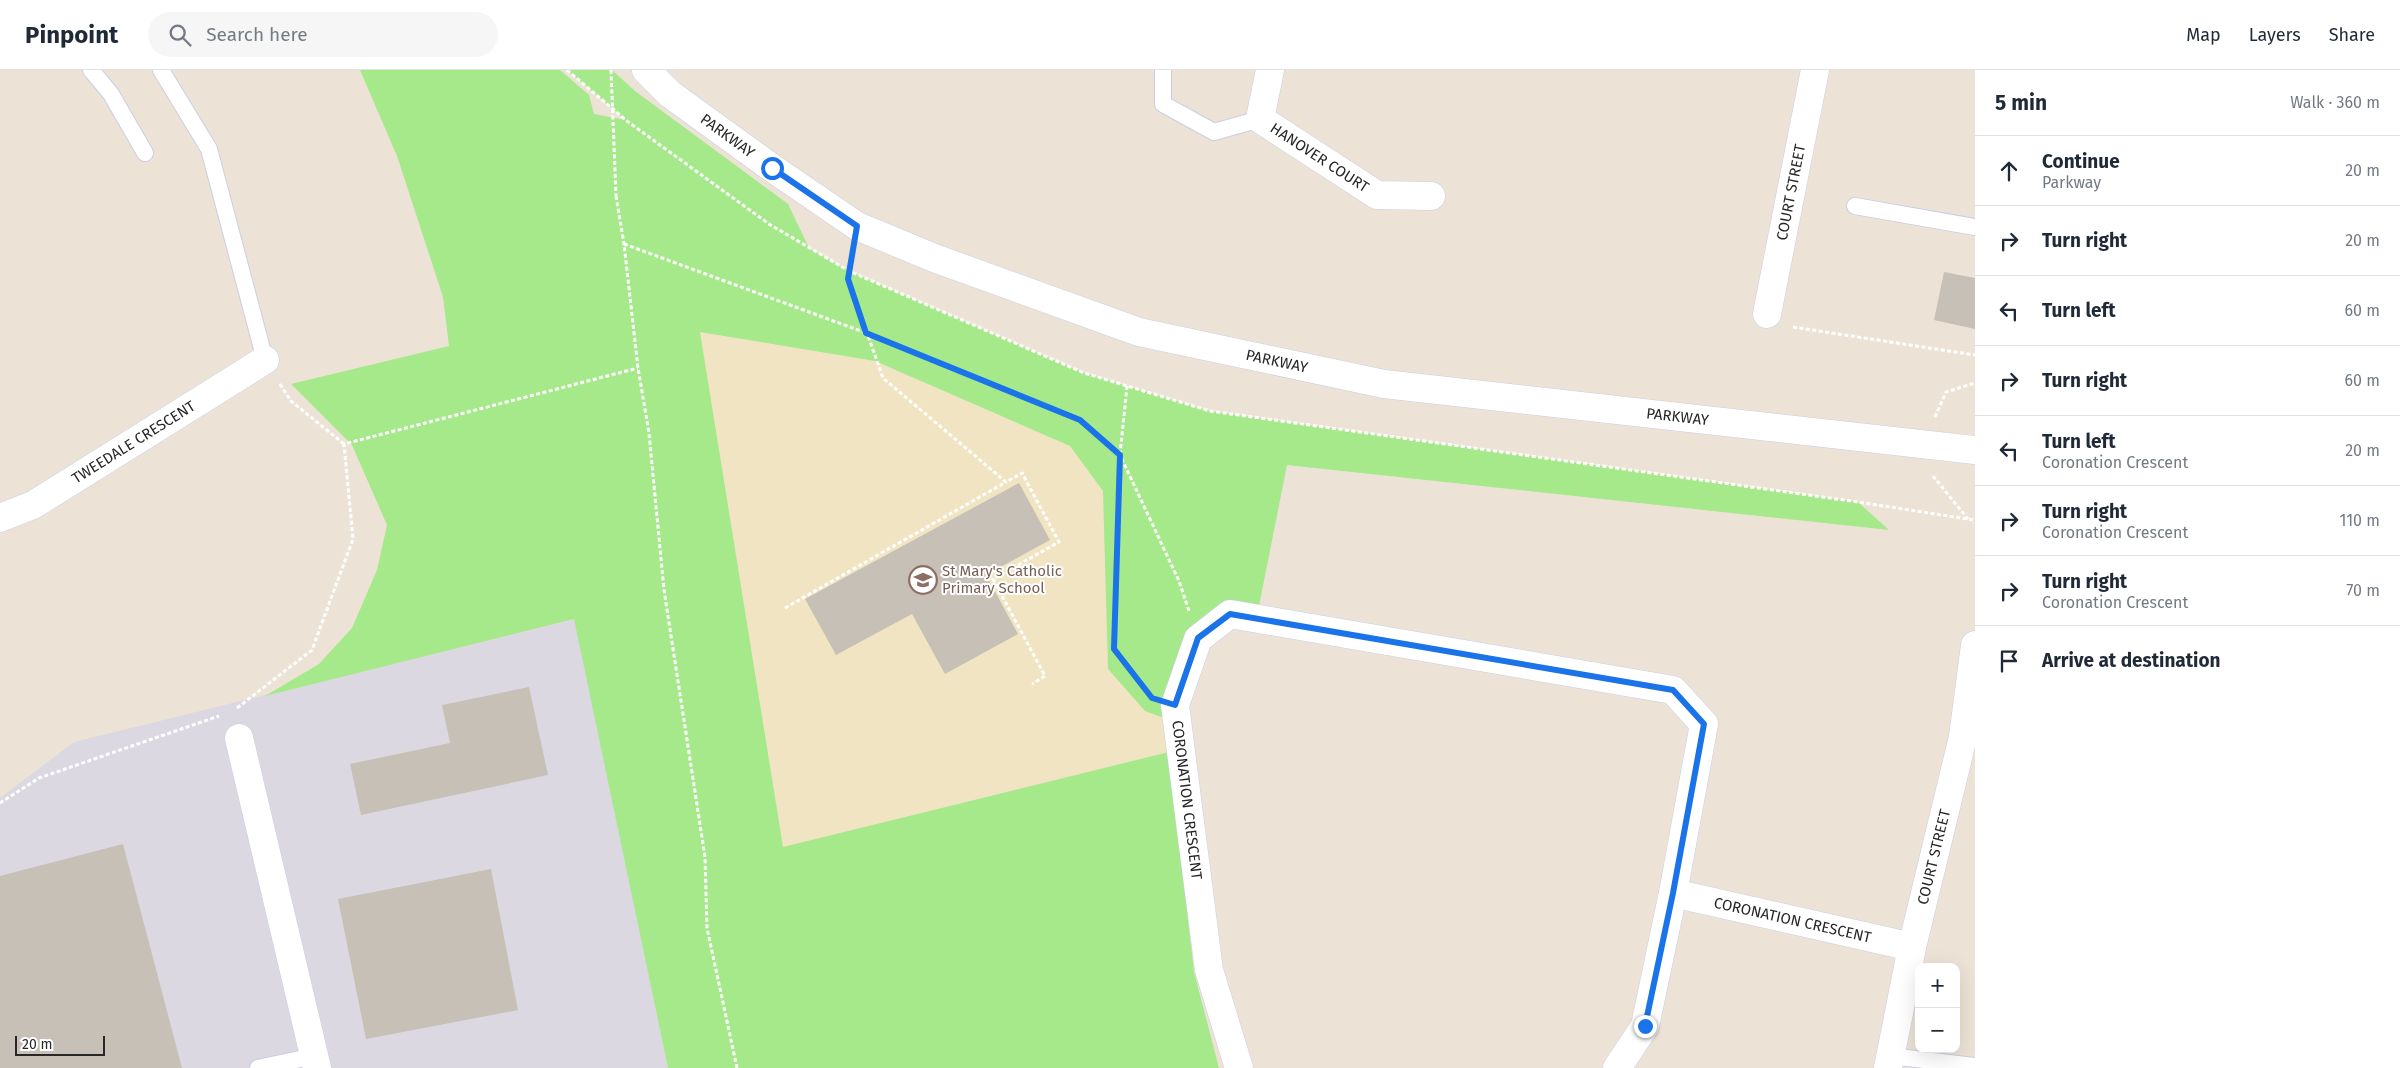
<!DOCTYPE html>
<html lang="en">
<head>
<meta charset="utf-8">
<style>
  :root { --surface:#fff; --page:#f6f6f7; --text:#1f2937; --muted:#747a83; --line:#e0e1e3 }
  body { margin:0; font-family:"Fira Sans",sans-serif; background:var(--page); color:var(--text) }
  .controls { position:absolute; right:15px; bottom:15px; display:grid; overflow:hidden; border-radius:10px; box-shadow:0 5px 20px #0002 }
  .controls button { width:45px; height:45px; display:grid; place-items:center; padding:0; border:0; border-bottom:1px solid var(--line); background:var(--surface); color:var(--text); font:25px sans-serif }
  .scale { position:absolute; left:15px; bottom:12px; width:90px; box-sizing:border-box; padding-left:5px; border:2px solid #272727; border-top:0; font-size:14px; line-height:18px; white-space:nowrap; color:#272727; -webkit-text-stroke:4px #fff; paint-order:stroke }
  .stop { position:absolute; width:15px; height:15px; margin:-11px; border:4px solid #1a73e8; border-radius:50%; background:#fff }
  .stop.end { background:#1a73e8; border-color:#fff; box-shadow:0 1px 5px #0008 }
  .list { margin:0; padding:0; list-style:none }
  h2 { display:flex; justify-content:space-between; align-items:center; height:65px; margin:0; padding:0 20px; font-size:21px }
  h2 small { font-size:16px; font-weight:400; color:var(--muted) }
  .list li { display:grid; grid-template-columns:32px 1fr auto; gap:15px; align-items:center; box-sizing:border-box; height:70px; padding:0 20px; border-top:1px solid var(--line) }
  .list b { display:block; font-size:19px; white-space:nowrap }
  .list p { margin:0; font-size:16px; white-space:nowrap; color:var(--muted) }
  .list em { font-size:16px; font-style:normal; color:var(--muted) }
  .icon { flex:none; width:28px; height:28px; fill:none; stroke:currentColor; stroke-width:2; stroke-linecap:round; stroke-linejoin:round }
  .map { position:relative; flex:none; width:1975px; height:998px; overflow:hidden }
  header { display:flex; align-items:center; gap:30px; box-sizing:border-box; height:70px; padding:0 25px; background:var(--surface); border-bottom:1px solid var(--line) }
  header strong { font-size:24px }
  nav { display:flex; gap:28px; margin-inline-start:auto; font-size:18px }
  .search { width:350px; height:45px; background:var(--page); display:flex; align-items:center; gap:12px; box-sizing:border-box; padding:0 18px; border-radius:28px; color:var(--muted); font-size:19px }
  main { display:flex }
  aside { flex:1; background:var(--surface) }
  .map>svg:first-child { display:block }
  .industrial { fill:#dbd8e2 }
  .education { fill:#f0e4c2 }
  .green { fill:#a5e98b }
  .building { fill:#c6c0b6 }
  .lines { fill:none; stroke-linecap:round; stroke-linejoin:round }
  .service-casing { stroke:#cbcee2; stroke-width:18 }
  .minor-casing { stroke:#cbcee2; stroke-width:29 }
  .tertiary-casing { stroke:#cbcee2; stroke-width:29 }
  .path { stroke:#fff; stroke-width:3; stroke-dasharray:4 2.5; stroke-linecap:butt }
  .service { stroke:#fff; stroke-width:16 }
  .minor { stroke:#fff; stroke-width:28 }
  .tertiary { stroke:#fff; stroke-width:28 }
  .path-bridge { stroke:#fff; stroke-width:3; stroke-dasharray:4 2.5; stroke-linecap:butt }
  .route { stroke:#1a73e8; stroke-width:6 }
  .labels { text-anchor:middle; stroke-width:4; stroke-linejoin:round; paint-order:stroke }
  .street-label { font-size:15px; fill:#272727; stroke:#fff }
  .education-label { font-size:15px; fill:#785e54; stroke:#fff; text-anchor:start }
</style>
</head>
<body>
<header>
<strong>Pinpoint</strong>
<div class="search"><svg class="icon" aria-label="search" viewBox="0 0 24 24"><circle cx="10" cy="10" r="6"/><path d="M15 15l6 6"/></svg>Search here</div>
<nav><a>Map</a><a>Layers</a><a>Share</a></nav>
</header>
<main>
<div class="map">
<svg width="1975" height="998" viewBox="0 0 1975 998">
  <rect width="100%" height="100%" fill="#ece3d6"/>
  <!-- industrial -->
  <path class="industrial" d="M575,549l93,449h-668v-270l74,-56z"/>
  <!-- education -->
  <path class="education" d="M699,262l176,29 195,85 33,45 5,178 56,49 5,34 -386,95z"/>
  <!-- green -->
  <path class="green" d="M360,0h200l29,25 5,19 32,6 -59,-50h45l23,21 153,113 21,44 40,23 235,102 126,38 648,91 31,28 -602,-65 -29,146 -33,-4 -61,111 -19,-7 -37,-42 -5,-178 -33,-45 -195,-85 -175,-29 83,515 386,-95 25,220 25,96h-551l-94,-449 -309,77 54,-32 33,-36 25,-58 10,-45 -35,-80 -61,-61 158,-38 -6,-49 -46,-141z"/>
  <!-- building -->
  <path class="building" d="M1944,202l31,6v51l-41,-9z
    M1019,413l31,57 -64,35 32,59 -73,40 -33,-60 -76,41 -31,-56z
    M529,617l19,88 -187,40 -11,-51 100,-21 -8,-38z
    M123,774l59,224h-182v-192z
    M491,799l27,141 -152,29 -28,-140z"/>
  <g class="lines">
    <defs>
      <path id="service" d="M91,0l20,24 34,59
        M161,0l48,79 56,211
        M1163,0v34l51,28 46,-13
        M1855,136l120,21
        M1890,986l85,10
        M258,998l56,-12"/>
      <g id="minor">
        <path id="s1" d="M1270,0l-10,49 117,76 54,1"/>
        <path id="s2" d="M1767,244l48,-244"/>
        <path id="s3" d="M0,448l33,-13 232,-145"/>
        <path d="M239,668l78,330"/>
        <path d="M1239,998l-30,-98 -34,-265 23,-66 32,-25 443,76 31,34 -31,169"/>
        <path id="s4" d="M1617,998l28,-42 28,-133 239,54"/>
        <path id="s5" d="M1888,998l24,-121 51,-210 12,-92"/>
      </g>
      <g id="tertiary">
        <path id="s6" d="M646,0l24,24 102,74 85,58 77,32 205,74 245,52 591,66"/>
      </g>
    </defs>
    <!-- service casing -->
    <use href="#service" class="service-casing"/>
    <!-- minor casing -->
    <use href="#minor" class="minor-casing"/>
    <!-- tertiary casing -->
    <use href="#tertiary" class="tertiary-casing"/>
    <!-- path -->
    <path class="path" d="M567,0l60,51 142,103 80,47 235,102 126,38 648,91 116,18
      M616,126l8,48 14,124 11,65 15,157 41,267 2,71 30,140
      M624,174l264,97 192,79 40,35 59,126 10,30
      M852,186l-4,23 35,99 123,104 16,-9 37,69 -66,37 52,97 -13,8
      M1793,257l182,28
      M280,314l11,17 53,43
      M1127,316l-7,69 -6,194 34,43
      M1935,347l11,-25 29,-9
      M1933,406l35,43
      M785,538l221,-126
      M237,638l75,-58 41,-111 -9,-95 294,-76
      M0,733l39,-25 180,-62"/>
    <!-- service -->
    <use href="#service" class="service"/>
    <!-- minor -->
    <use href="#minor" class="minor"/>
    <!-- tertiary -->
    <use href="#tertiary" class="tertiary"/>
    <!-- path-bridge -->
    <path class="path-bridge" d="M611,0l5,126"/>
  </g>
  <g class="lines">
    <!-- route -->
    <path class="route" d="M772,98l85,58 -9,53 18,54 214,87 40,35 -6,194 38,49 23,7 23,-67 32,-24 443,76 31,34 -31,169 -28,133"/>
  </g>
  <!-- icons -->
  <defs>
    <symbol id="school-ring" viewBox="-11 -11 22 22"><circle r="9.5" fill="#fff" stroke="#8d6e63" stroke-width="1.5"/><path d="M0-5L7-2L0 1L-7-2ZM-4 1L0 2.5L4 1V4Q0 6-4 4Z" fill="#8d6e63"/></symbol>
  </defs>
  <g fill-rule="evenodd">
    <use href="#school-ring" x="907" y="494" width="32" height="32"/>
  </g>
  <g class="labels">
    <!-- street labels -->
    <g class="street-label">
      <text dy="5" stroke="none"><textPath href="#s6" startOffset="105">PARKWAY</textPath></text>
      <text dy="5" stroke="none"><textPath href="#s1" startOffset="121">HANOVER COURT</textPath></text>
      <text dy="5" stroke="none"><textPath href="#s2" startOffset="124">COURT STREET</textPath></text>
      <text dy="5" stroke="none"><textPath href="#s6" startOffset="705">PARKWAY</textPath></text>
      <text dy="5" stroke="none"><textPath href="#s6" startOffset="1110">PARKWAY</textPath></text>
      <text dy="5" stroke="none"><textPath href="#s3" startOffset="154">TWEEDALE CRESCENT</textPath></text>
      <text transform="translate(1187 730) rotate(83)" y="5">CORONATION CRESCENT</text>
      <text dy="5" stroke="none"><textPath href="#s5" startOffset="216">COURT STREET</textPath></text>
      <text dy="5" stroke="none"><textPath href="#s4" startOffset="309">CORONATION CRESCENT</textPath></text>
    </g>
    <!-- education labels -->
    <g class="education-label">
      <text x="942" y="506">St Mary's Catholic<tspan x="942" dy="17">Primary School</tspan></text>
    </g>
  </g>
</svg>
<div class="controls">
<button>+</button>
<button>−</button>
</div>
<div class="scale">20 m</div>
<div class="stop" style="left:772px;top:98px"></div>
<div class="stop end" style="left:1645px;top:956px"></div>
</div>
<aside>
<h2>5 min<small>Walk · 360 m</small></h2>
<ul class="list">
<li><svg class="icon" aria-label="ahead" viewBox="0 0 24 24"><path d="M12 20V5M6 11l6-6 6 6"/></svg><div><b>Continue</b><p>Parkway</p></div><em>20 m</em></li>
<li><svg class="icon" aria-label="right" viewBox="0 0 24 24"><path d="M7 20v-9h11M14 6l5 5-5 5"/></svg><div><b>Turn right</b></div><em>20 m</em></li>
<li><svg class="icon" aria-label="left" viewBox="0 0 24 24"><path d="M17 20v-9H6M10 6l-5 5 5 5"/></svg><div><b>Turn left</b></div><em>60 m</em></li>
<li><svg class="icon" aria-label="right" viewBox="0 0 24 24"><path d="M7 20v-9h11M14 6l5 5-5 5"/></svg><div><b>Turn right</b></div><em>60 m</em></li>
<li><svg class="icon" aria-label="left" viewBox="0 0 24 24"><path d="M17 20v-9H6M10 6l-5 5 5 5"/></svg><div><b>Turn left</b><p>Coronation Crescent</p></div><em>20 m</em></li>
<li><svg class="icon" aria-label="right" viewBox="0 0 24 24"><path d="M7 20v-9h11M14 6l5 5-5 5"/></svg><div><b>Turn right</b><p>Coronation Crescent</p></div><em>110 m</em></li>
<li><svg class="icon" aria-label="right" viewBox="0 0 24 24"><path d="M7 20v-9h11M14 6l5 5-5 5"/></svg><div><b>Turn right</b><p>Coronation Crescent</p></div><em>70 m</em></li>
<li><svg class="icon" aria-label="arrive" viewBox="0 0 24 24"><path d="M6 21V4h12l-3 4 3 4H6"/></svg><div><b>Arrive at destination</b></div></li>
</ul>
</aside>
</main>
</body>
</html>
